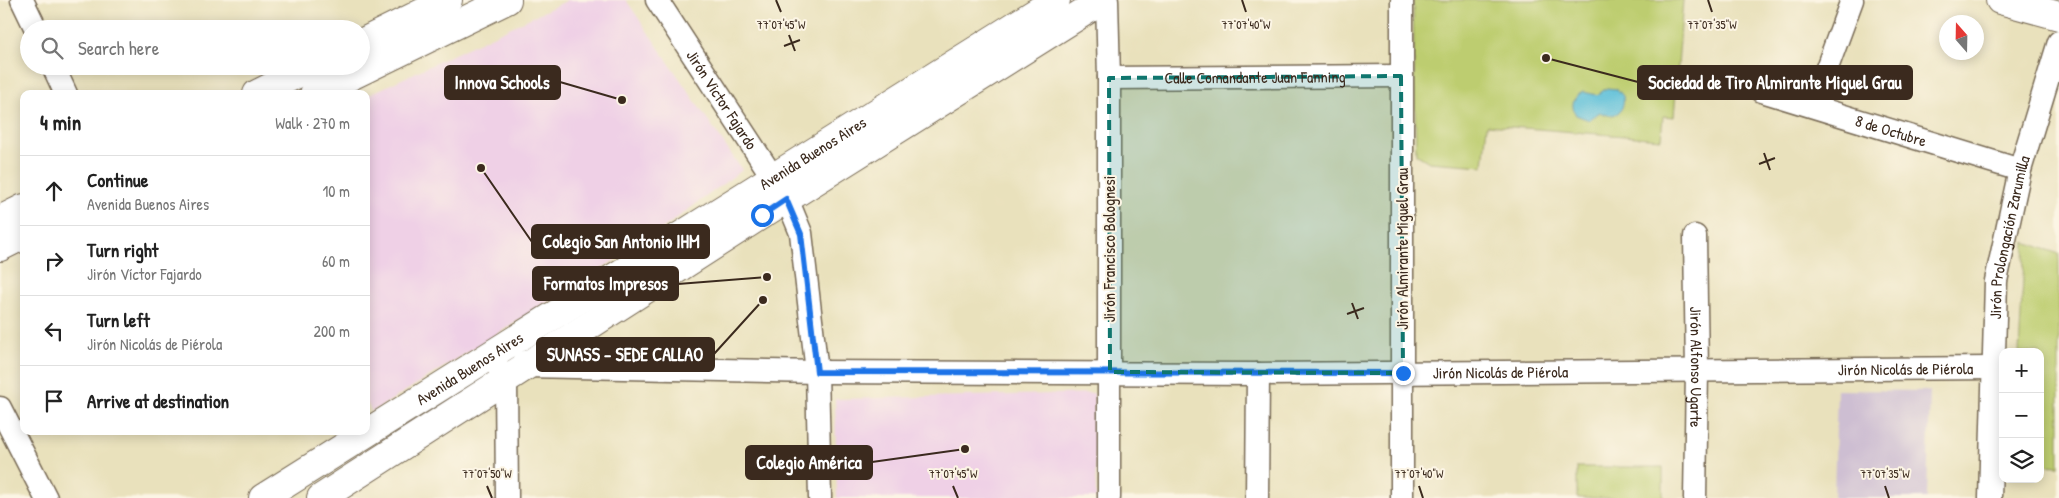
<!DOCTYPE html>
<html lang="en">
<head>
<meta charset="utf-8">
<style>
  :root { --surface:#fff; --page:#f6f6f6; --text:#222; --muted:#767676; --line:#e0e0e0 }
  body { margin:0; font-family:"Patrick Hand",sans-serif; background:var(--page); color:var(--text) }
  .controls { position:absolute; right:15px; bottom:15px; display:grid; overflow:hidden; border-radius:10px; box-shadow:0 2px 12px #0003 }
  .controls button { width:45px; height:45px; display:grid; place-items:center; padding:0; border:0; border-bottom:1px solid var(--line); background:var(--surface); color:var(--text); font:25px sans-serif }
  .compass { position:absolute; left:1939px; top:15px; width:45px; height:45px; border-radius:50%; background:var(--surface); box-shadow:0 2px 12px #0003; rotate:340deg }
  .stop { position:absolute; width:15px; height:15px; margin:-11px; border:4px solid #1a73e8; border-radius:50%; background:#fff }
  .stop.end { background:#1a73e8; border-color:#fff; box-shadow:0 1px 5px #0008 }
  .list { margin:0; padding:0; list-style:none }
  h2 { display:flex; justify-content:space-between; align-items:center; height:65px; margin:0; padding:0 20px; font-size:21px }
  h2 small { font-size:16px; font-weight:400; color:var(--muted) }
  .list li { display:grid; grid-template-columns:32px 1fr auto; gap:15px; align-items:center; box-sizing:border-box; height:70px; padding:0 20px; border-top:1px solid var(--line) }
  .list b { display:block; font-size:19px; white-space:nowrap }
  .list p { margin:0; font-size:16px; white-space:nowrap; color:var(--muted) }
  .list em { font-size:16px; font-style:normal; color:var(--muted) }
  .icon { flex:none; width:28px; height:28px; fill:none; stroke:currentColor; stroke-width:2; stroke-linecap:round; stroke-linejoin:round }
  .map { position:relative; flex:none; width:2059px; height:498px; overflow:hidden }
  .search { position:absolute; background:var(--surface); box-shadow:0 2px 12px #0003; left:20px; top:20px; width:350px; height:55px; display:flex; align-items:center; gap:12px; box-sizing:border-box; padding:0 18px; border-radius:28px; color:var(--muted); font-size:19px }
  .panel { position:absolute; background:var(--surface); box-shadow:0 2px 12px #0003; left:20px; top:90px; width:350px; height:345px; border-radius:10px }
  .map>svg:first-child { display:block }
  .built { fill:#efd0e6 }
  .industrial { fill:#cdbed2 }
  .green { fill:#bdcd6f; stroke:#7c7c46 }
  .water { fill:#5bbfd9; stroke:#4b747c }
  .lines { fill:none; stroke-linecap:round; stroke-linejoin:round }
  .minor-casing { stroke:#786a55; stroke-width:25 }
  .major-casing { stroke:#786a55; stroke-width:30 }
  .minor { stroke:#fff; stroke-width:22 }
  .major { stroke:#fff; stroke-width:28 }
  .route { stroke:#1a73e8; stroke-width:6 }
  .marked { fill:#0f766e; fill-opacity:0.2; stroke:#0f766e; stroke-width:4; stroke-dasharray:10 6; stroke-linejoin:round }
  .ticks { fill:none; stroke:#3b2a1e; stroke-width:2 }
  .labels { text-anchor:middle; stroke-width:4; stroke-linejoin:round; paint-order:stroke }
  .street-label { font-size:16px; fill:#3b2a1e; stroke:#fcf5e5 }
  .ticks-label { font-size:12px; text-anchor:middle; fill:#3b2a1e; stroke:#fcf5e5; stroke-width:4; stroke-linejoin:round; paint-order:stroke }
  .leader { fill:none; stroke:#3b2a1e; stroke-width:2 }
  .callout-dot { fill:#3b2a1e; stroke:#fcf5e5; stroke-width:2 }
  .callout { fill:#3b2a1e; stroke:#3b2a1e; stroke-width:2 }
  .callout-label { font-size:18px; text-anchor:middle; font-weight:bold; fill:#fff }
</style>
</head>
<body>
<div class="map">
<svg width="2059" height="498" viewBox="0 0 2059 498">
  <rect width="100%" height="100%" fill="#fcf5e5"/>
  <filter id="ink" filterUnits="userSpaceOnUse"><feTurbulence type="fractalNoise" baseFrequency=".02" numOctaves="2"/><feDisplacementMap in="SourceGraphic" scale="10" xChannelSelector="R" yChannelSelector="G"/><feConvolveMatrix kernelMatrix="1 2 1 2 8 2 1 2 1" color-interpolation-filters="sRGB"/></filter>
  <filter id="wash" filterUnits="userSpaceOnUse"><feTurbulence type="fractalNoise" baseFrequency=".0096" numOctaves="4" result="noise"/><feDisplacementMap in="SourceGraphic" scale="20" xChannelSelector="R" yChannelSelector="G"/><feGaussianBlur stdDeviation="1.12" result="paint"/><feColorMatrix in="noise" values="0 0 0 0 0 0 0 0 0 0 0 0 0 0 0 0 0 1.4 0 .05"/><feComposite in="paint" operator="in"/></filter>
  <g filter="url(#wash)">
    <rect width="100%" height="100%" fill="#e9e1bc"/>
    <!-- built -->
    <path class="built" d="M568,0h58l116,170 -95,70 -275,172 -6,-11v-305z
      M1094,393l2,105h-259l-2,-99z"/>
    <!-- industrial -->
    <path class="industrial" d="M1837,390l93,1 -3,107h-93z"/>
    <!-- green -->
    <path class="green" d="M1413,0h270l-9,117 -11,-1 -2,23 -174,-14 -4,41 -54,-4 -13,-8z
      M2025,242l34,12v212l-19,-1v-113h-21z
      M1577,467h86v31h-86z"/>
    <!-- water -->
    <path class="water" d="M1607,88l10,1 6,7c3,16 -10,24 -23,16l-11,8 -13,-5c-6,-10 -3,-18 7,-23l14,3z"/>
  </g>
  <g filter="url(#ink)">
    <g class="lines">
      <defs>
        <g id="minor">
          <path d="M22,0l14,29"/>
          <path id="s1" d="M657,0l130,199 14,34 16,139 3,126"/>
          <path d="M1107,0l2,78v420"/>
          <path d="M1402,0v498"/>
          <path d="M53,66l13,28"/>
          <path id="s2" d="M1109,78l292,-2"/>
          <path id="s3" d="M1762,91l258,79"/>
          <path d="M1813,106l39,-106"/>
          <path id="s4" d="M1695,236l2,135 -2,127"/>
          <path id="s5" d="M524,362l2,4 291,6 441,2 735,-6"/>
          <path d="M498,367l8,12 1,119"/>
          <path d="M0,408l46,90"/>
          <path d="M1257,498l1,-124"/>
          <path id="s6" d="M1990,498l6,-217 24,-111 39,-128"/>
        </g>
        <g id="major">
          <path d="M2000,0l59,16"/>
          <path d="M361,43l87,-43"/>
          <path d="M257,94l56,-28"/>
          <path d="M314,94l193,-94"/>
          <path d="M0,220l24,-12"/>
          <path d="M0,247l24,-12"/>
          <path id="s7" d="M263,498l793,-498"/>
          <path d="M321,498l440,-283 342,-215"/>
        </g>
      </defs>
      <!-- minor casing -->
      <use href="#minor" class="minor-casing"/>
      <!-- major casing -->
      <use href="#major" class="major-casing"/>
      <!-- minor -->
      <use href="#minor" class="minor"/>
      <!-- major -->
      <use href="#major" class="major"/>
    </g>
  </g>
  <g class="lines" filter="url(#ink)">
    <!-- route -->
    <path class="route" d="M762,215l24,-16 15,35 16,138 586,1"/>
  </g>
  <!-- marked area -->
  <path class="marked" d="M1401,76l2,297 -293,-1 -1,-294z"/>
  <!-- ticks -->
  <path class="ticks" d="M776,0l5,12M1242,0l4,12M1708,0l4,12M789,35l6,16M784,46l16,-6M1764,153l6,17M1759,164l16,-6M1352,303l6,16M1347,314l17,-6M487,486l5,12M953,486l5,12M1419,486l4,12M1885,486l4,12"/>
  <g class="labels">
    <!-- street labels -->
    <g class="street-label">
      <text dy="6" stroke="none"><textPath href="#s2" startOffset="146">Calle Comandante Juan Fanning</textPath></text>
      <text dy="6" stroke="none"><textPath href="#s1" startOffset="119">Jirón Victor Fajardo</textPath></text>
      <text dy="6" stroke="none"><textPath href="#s3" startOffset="135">8 de Octubre</textPath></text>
      <text dy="6" stroke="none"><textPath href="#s7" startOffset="649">Avenida Buenos Aires</textPath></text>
      <text dy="6" stroke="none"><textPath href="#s6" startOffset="262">Jirón Prolongación Zarumilla</textPath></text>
      <text transform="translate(1109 249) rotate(-90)" y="6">Jirón Francisco Bolognesi</text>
      <text transform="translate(1402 249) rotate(-90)" y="6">Jirón Almirante Miguel Grau</text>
      <text dy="6" stroke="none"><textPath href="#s4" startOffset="131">Jirón Alfonso Ugarte</textPath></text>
      <text dy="6" stroke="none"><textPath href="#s7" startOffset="244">Avenida Buenos Aires</textPath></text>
      <text dy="6" stroke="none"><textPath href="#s5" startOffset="1384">Jirón Nicolás de Piérola</textPath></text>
      <text dy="6" stroke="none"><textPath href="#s5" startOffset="979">Jirón Nicolás de Piérola</textPath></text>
    </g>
  </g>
  <g class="ticks-label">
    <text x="781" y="29">77°07'45"W</text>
    <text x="1246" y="29">77°07'40"W</text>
    <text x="1712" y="29">77°07'35"W</text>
    <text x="487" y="478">77°07'50"W</text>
    <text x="953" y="478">77°07'45"W</text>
    <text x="1419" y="478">77°07'40"W</text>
    <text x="1885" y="478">77°07'35"W</text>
  </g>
  <!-- callouts -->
  <path class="leader" d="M622 100L560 82M1546 58L1638 82M481 168L532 242M767 277L678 284M763 300L714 354M965 449L872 462"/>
  <g class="callout-dot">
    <circle cx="622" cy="100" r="5"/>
    <circle cx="1546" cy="58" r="5"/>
    <circle cx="481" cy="168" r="5"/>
    <circle cx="767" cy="277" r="5"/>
    <circle cx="763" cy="300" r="5"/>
    <circle cx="965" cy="449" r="5"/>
  </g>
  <g class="callout">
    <rect x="445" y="66" width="115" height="33" rx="5"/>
    <rect x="1638" y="66" width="274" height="33" rx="5"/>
    <rect x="532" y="225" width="177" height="33" rx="5"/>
    <rect x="533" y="267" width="145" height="33" rx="5"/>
    <rect x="537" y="338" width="177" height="33" rx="5"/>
    <rect x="746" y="446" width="126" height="33" rx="5"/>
  </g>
  <g class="callout-label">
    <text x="502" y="89">Innova Schools</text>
    <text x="1775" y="89">Sociedad de Tiro Almirante Miguel Grau</text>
    <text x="621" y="248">Colegio San Antonio IHM</text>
    <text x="606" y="290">Formatos Impresos</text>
    <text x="625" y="361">SUNASS - SEDE CALLAO</text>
    <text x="809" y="469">Colegio América</text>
  </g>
</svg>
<div class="controls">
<button>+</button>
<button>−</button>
<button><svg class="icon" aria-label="layers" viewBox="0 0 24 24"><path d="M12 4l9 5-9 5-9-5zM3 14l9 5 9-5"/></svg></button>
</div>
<svg class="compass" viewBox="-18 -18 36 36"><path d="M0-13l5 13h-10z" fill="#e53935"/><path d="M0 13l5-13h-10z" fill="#767676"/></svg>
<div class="stop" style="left:762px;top:215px"></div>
<div class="stop end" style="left:1403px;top:373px"></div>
<div class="search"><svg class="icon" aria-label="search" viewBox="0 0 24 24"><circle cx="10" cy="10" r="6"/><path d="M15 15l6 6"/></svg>Search here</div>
<section class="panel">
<h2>4 min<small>Walk · 270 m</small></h2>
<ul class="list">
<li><svg class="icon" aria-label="ahead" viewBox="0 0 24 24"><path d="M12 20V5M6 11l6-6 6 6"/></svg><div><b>Continue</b><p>Avenida Buenos Aires</p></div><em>10 m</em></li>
<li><svg class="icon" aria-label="right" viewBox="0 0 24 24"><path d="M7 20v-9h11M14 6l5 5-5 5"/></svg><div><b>Turn right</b><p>Jirón Víctor Fajardo</p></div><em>60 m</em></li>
<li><svg class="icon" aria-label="left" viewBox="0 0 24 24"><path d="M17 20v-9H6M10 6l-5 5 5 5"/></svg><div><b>Turn left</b><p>Jirón Nicolás de Piérola</p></div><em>200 m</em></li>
<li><svg class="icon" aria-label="arrive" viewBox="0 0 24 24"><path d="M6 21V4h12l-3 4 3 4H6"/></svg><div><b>Arrive at destination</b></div></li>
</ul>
</section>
</div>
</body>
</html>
